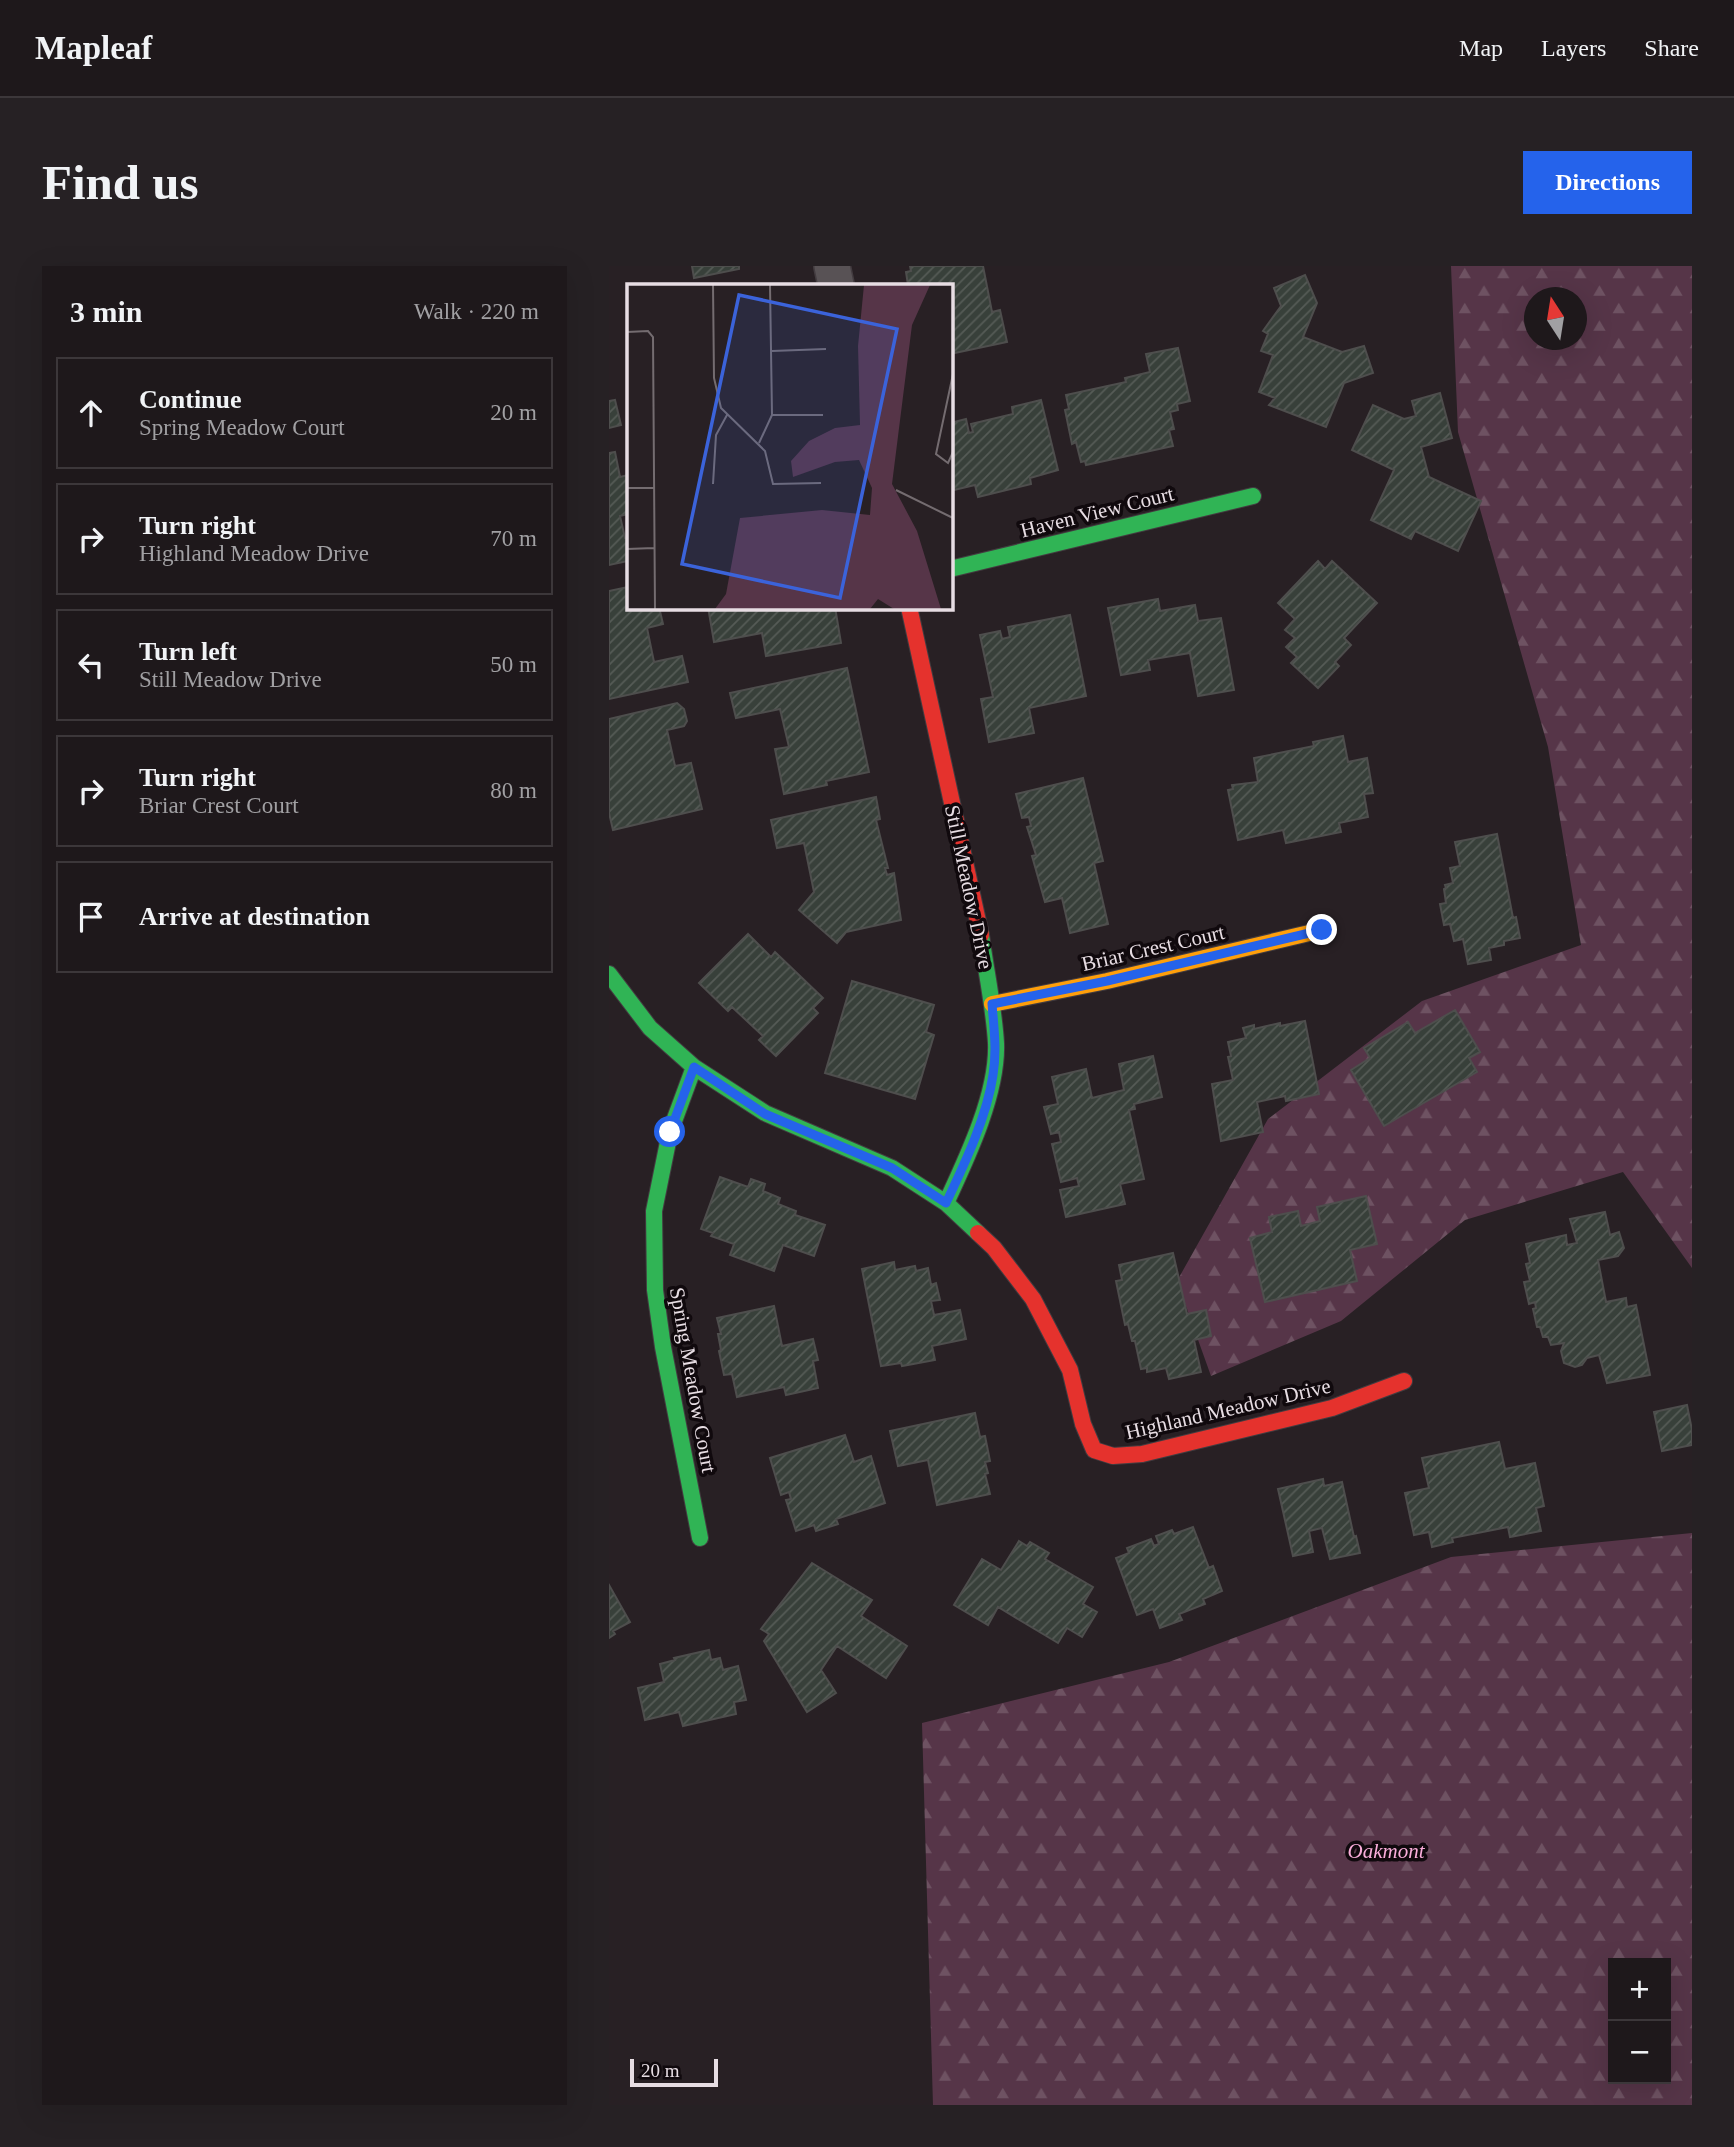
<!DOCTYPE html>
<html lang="en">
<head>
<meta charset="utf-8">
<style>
  :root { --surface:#1e181b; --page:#262124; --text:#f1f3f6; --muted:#a1a0a3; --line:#3c373a; --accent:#2563eb }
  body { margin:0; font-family:Georgia,serif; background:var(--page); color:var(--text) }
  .controls { position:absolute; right:21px; bottom:21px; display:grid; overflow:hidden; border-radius:0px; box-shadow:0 7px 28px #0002 }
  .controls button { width:63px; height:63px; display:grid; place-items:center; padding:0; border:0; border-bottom:2px solid var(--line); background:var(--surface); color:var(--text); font:35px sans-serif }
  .compass { position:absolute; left:915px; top:21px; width:63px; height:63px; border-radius:50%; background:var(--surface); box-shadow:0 7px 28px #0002; rotate:348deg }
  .scale { position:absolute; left:21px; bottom:18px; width:88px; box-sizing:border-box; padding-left:7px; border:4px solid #e7dde3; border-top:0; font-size:19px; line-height:24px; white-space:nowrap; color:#e7dde3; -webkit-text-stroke:5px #10090d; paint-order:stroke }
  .stop { position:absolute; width:21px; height:21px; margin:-16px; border:5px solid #2563eb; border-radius:50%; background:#fff }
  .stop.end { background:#2563eb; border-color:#fff; box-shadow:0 2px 7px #0008 }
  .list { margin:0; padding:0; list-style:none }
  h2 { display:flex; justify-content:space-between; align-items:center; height:91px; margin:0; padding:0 28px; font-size:30px }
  h2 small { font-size:23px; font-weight:400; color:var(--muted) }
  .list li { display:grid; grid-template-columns:46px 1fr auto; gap:21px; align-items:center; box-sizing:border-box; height:112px; margin:0 14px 14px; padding:0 14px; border:2px solid var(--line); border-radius:0px }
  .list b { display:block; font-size:26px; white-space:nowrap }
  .list p { margin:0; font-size:23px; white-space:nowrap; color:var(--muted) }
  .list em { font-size:23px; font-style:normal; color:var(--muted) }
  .icon { flex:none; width:38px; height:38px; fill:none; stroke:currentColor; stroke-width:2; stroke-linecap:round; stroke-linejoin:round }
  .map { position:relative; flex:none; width:1083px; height:1839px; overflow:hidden; border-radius:0px }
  header { display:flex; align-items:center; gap:42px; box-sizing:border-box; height:98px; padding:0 35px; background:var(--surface); border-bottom:2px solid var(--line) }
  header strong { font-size:33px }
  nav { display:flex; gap:38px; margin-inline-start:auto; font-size:24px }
  .intro { display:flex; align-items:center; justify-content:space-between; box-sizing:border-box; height:168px; padding:0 42px }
  h1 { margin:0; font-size:49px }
  .button { padding:18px 32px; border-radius:0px; background:var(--accent); color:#fff; font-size:24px; font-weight:700 }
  main { display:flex; gap:42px; padding:0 42px }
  aside { flex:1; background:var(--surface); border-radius:0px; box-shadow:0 7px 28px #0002 }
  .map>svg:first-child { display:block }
  .forest { fill:url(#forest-firs); fill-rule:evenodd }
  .building { fill:url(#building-hatch); stroke:#4e4e4d; stroke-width:2 }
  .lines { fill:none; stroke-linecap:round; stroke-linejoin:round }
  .street-casing { stroke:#433c40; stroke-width:38 }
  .fast-casing { stroke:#433c40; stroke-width:18 }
  .slow-casing { stroke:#433c40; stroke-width:18 }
  .jam-casing { stroke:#433c40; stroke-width:18 }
  .street { stroke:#585255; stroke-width:35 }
  .fast { stroke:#30b455; stroke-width:16 }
  .slow { stroke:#ff9f0a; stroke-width:16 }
  .jam { stroke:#e5322d; stroke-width:16 }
  .route { stroke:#2563eb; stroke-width:9 }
  .labels { text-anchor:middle; stroke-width:7; stroke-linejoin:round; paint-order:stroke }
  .street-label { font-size:21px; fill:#e7dde3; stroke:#10090d }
  .park-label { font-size:21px; font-style:italic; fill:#f9adda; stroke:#10090d }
  .inset-road { fill:none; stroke:#746c70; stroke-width:2 }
  .view { fill:#3b63da; fill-opacity:0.15; stroke:#3b63da; stroke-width:3.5 }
  .inset-edge { fill:none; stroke:#e7dde3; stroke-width:3.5 }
</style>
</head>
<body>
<header>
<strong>Mapleaf</strong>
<nav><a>Map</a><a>Layers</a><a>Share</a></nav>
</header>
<div class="intro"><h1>Find us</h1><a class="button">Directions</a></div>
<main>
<aside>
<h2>3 min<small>Walk · 220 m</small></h2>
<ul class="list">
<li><svg class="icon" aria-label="ahead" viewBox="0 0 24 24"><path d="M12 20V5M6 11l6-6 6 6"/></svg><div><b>Continue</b><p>Spring Meadow Court</p></div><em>20 m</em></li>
<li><svg class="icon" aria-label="right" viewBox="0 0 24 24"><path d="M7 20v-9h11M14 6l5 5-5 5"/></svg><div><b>Turn right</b><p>Highland Meadow Drive</p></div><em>70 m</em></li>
<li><svg class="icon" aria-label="left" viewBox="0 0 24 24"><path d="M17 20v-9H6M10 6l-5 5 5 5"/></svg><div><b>Turn left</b><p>Still Meadow Drive</p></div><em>50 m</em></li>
<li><svg class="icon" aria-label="right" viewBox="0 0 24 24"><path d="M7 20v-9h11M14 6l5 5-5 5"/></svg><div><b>Turn right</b><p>Briar Crest Court</p></div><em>80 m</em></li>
<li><svg class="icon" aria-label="arrive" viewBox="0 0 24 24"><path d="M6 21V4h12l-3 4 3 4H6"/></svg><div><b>Arrive at destination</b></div></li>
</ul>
</aside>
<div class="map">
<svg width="1083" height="1839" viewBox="0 0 1083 1839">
  <defs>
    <pattern id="forest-firs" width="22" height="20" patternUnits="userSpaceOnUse" patternTransform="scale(1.75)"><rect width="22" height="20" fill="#563548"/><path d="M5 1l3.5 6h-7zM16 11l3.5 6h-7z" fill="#6e5262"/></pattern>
    <pattern id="building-hatch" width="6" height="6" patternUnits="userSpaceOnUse" patternTransform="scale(1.75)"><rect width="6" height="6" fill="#38403a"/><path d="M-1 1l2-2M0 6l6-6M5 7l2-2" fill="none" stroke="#555b56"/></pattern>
  </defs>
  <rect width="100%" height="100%" fill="#282024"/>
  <!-- forest -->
  <path class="forest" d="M842,0h241v1002l-69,-96 -158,48 -124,101 -130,55 -34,-95 91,-162 154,-118 159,-56 -33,-198 -90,-315zM926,32h42v42h-42z
    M1083,1267v572h-759l-11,-382 247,-61 282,-105zM1004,1697h53v116h-53z"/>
  <!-- building -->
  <path class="building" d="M83,0h47v3l-45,9z
    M301,0h73l9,46 8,-2 7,32 -57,12v-69h-42l-2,-13 5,-1z
    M696,9l12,28 -14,34 39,15 22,-6 9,27 -29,10 -18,44 -57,-22 6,-7 -16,-6 14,-37 -12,-4 7,-17 -5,-3 18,-25 -7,-18z
    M569,82l12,53 -13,3 1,6 -8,2 4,17 -5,1 4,16 -87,19 -1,-4 -4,1 -5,-20 -4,2 -7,-34 4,-1 -3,-14 60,-13 -1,-4 25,-6 -4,-18z
    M831,127l12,45 -31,9 8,30 52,24 -23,50 -43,-20 -4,8 -40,-19 23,-50 -42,-20 21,-45 31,14 12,-3 -4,-15z
    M6,134l6,25 -12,3v-27z
    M432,134l17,70 -28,8 1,6 -53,13 -3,-12 -25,6v-68l16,-4 3,14 4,-1 -2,-8 42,-10 -1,-7z
    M6,186l5,25 8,-2v39l-8,2 5,22h3v23l-19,4v-112z
    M709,295l7,8 7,-8 45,42 -33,35 7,7 -16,17 4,4 -21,22 -27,-25 6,-6 -11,-10 9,-9 -10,-8 10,-11 -17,-16z
    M19,321v20h31l4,17 -16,4 7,34 28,-6 6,26 -79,17v-108z
    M549,333l2,12 35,-6 3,16 23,-3 13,72 -36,6 -8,-43 -42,7 2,10 -29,5 -13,-67z
    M99,341h127l6,36 -75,13 -4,-23 -48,9z
    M461,349l16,81 -57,12 5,25 -45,9 -8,-43 12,-2 -13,-62 20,-4 2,8 8,-2 -2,-10z
    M238,402l22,104 -43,9 1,4 -43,9 -9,-45 14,-2 -9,-38 -44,9 -6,-25z
    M68,437l7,6 3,12 -3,5 -17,4 8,36 16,-3 11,46 -89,21 -4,-17v-94z
    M734,470l5,26 19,-4 6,35 -9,1 4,23 -29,6 2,9 -55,11 -3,-13 -45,10 -10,-50 5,-1 -1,-4 26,-3 -4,-24 60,-12 -1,-4z
    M474,512l20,83 -9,2 14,61 -38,9 -8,-35 -17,4 -13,-46 4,-1 -9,-28 4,-1 -2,-9 -7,1 -6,-24z
    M267,531l4,22 -4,1 12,48h-3l2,7 7,-2 7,47 -55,12 -9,11 -38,-33 15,-18 -10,-49 -27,5 -6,-28z
    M888,568l16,84 3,-1 4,21 -16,3v4l-15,3 2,12 -23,4 -5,-25 -9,2 -4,-17 -6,1 -4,-21 6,-1 -2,-14 2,-1 -1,-3 8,-2 -3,-15 10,-2 -5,-24z
    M139,668l23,23 4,-5 48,46 -10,10 5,5 -42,43 -17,-16 4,-4 -31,-29 -4,4 -29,-28z
    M243,715l82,24 -8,27 8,3 -19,64 -90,-26z
    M846,744l25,42 -11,6 8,14 -93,54 -33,-56 19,-12 -6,-10 44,-26 7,11z
    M696,755l14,73 -33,7 -1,-5 -28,6 6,30 -42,9 -9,-57 21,-4 -5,-23 3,-1 -3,-14 18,-4 -3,-10 11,-3v4l26,-6v3z
    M544,790l9,41 -28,7 1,5 -6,1 15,69 -24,5 5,20 -59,13 -6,-27 19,-4 -2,-8 -16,4 -9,-38 9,-2 -2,-10 -8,2 -7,-27 14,-3 -6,-27 34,-8 6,29 32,-8 -5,-26z
    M111,911l28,10 3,-8 14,5 -2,7 17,7 -2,6 18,7 -1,4 30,10 -11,31 -31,-11 -9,26 -44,-16 4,-11 -23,-8 2,-3 -12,-4z
    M757,930l11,48 -27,6 7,31 -92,21 -15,-64 22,-6 -3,-15 29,-6 3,15 19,-5 -3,-14z
    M996,946l5,23 9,-3 5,16 -6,8 -20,4 8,42 20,-4 1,9 9,-2 14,70 -43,8 -8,-28 -12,3 -5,7 -7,2 -11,-4 -3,-12 3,-8 -13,2 -3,-8h-5l-3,-10h-3l-4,-18 3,-1 -1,-6 -6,2 -5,-22 6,-1 -4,-17 4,-1 -4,-19 40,-9 1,10 10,-2 -7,-24z
    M564,987l14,61 19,-4 5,26 -17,4 7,32 -32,7 -3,-11 -19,4v-4l-6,1 -6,-28h-3l-4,-17 -3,1 -9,-44 6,-1 -3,-15z
    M285,996l1,8 20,-4 1,5 12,-3 3,17 5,-2 4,17 -9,1 3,14 26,-5 6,29 -34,7 3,14 -33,6 -1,-3 -20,3 -19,-97z
    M165,1040l8,40 31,-7 5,21 -5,1 5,27 -32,7 -2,-8 -47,10 -5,-23 -8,1 -5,-24 2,-1 -3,-16h3l-4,-16z
    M1078,1139l5,25v15l-30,6 -8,-39z
    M366,1147l5,24 5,-1 5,25 -5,1 3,11 -3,1 5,20 -53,11 -9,-45 -30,6 -8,-35z
    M236,1169l9,27 17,-6 14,47 -49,16 2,5 -22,7 -2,-6 -18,6 -10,-31 5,-1 -2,-7 -8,3 -11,-37z
    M890,1176l6,27 30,-6 9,43 -8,2 5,23 -31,6 -2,-10 -56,11 1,4 -21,5 -3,-15 -15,3 -9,-42 24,-5 -7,-30z
    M714,1213l1,7 18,-4 12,55 2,-1 4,17 -30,6 -8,-31 -13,3 4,21 -20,4 -15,-67z
    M584,1261l16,41 4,-2 9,25 -19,8 2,5 -26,10 3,6 -22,8 -7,-19 -16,6 -21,-57 13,-5 -2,-5 24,-9 3,7 5,-2 -3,-8 16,-6 2,4z
    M410,1275l8,5 3,-4 19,11 -4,6 48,28 -10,17 14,8 -15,25 -15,-9 -9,15 -60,-36 -10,18 -34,-20 28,-46 19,11z
    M203,1297l60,37 -11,16 46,30 -21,32 -49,-32 -16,24 15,23 -29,19 -43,-71 5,-7 -8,-5z
    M0,1319l21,37 -17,9 2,3 -6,4z
    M100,1384l2,10 9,-2 3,12 15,-4 8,34 -12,2 2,12 -53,12 -4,-14 -34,8 -7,-32 26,-6 -4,-18 15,-4 -1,-2z"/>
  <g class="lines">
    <defs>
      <path id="street" d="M223,0l4,19"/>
      <path id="fast" d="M341,303l303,-73
        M0,708l41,54 44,39 71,46 127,55 54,35 32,30
        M85,801l-24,65 -16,79 1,79 8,57 37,191
        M337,937c21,-45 52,-110 50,-160 -2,-35 -10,-72 -15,-108"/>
      <path id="slow" d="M383,738l115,-23 215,-51"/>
      <path id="jam" d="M300,341l72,328
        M369,967l16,15 39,51 37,71 13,54 11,26 19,6 29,-2 190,-46 72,-27"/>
    </defs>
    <!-- street casing -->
    <use href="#street" class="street-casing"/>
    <!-- fast casing -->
    <use href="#fast" class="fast-casing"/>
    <!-- slow casing -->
    <use href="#slow" class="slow-casing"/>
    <!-- jam casing -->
    <use href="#jam" class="jam-casing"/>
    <!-- street -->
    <use href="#street" class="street"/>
    <!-- fast -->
    <use href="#fast" class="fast"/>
    <!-- slow -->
    <use href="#slow" class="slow"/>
    <!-- jam -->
    <use href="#jam" class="jam"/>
  </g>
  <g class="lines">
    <!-- route -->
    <path class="route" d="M61,866l24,-65 71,47 127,54 54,35c18,-38 41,-86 47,-128 4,-24 1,-47 -1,-71l115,-23 215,-51"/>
  </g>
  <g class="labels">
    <!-- street labels -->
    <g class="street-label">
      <text transform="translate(488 246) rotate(-14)" y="7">Haven View Court</text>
      <text transform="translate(360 621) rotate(78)" y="7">Still Meadow Drive</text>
      <text transform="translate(544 682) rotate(-13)" y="7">Briar Crest Court</text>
      <text transform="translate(84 1114) rotate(80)" y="7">Spring Meadow Court</text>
      <text transform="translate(619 1143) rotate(-13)" y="7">Highland Meadow Drive</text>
    </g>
    <!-- park labels -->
    <g class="park-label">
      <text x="777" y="1592">Oakmont</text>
    </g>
  </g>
  <!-- overview -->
  <g transform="translate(18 18)">
    <rect width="326" height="326" fill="#282024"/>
    <path d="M237,1h66l-18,40 -20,159 25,47 24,78h-47l-16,-10 -8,10h-155l11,-15 14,-76 82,-8 48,5 2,-27 -13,-28 -24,2 -42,15 -2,-16 18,-20 26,-13 25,-3 -2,-79z" fill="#563548"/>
    <path class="inset-road" d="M86,1l1,93 7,30 44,43 8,33 48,-1M0,48l21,-1 5,6 2,272M145,67l54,-2M326,90l-17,80 12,9 5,-11M145,131h51M132,159l13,-28 -2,-130M86,200l3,-49 11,-20M0,204h28M269,206l57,28M0,265l27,-1"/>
    <path class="view" d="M112,11l158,34 -57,269 -158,-34z"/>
    <rect width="326" height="326" class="inset-edge"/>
  </g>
</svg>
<div class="controls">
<button>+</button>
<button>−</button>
</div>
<svg class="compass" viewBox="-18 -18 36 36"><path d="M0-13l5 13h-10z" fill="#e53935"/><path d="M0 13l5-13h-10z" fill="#a1a0a3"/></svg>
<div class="scale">20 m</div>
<div class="stop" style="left:61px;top:866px"></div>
<div class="stop end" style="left:713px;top:664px"></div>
</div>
</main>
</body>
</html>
